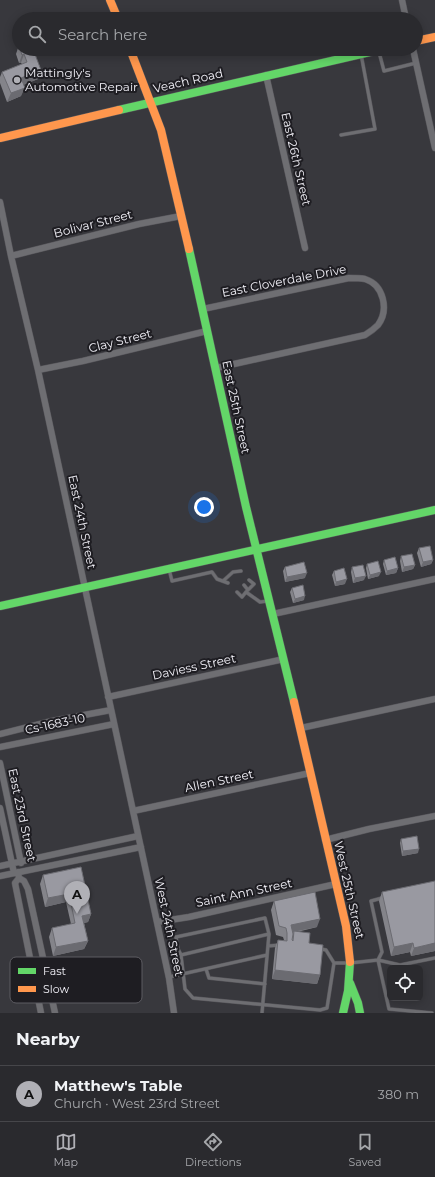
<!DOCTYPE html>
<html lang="en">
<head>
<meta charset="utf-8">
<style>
  :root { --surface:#2a2a2e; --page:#323236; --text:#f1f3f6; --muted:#a5a7aa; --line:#46464a; --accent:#b0b0b6 }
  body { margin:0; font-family:Montserrat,sans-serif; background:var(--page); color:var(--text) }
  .controls { position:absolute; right:12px; bottom:12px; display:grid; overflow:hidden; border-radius:6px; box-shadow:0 2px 10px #0003 }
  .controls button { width:36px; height:36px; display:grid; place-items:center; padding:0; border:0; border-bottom:1px solid var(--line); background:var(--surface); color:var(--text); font:20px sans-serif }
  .you { position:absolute; left:204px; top:507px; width:14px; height:14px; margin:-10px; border:3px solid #fff; border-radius:50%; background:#1a73e8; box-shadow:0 0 0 6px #1a73e833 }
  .badge { display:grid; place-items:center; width:26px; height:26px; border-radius:50%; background:var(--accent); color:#111; font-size:13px; font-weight:700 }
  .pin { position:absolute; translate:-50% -33px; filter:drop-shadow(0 1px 2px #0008) }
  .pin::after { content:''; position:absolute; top:21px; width:14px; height:12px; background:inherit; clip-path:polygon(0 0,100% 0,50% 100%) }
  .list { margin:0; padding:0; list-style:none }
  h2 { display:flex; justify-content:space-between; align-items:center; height:52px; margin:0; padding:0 16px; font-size:17px }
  h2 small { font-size:13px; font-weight:400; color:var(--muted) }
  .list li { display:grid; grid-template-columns:26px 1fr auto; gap:12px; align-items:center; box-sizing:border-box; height:56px; padding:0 16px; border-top:1px solid var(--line) }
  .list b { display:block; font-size:15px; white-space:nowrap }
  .list p { margin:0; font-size:13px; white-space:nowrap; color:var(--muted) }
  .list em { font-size:13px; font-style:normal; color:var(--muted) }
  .icon { flex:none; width:22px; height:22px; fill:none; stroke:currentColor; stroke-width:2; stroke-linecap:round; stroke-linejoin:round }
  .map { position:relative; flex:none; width:435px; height:1013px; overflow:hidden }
  .search { position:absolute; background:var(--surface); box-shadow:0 2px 10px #0003; left:12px; right:12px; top:12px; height:44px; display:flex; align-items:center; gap:10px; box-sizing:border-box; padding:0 14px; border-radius:22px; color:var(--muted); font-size:15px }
  .sheet { height:108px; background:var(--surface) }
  nav { display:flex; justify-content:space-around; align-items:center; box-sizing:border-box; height:56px; border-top:1px solid var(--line); background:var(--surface); font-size:11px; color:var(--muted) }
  nav a { display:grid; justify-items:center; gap:2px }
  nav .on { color:var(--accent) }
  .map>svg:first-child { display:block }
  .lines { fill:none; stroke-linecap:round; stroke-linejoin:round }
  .lane-casing { stroke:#57565b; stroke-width:4 }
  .street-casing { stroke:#57565b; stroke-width:7 }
  .fast-casing { stroke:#57565b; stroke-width:9 }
  .slow-casing { stroke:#57565b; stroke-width:9 }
  .lane { stroke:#6e6e72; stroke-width:3 }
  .street { stroke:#6e6e72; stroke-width:6 }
  .fast { stroke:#63d668; stroke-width:8 }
  .slow { stroke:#ff974d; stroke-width:8 }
  .wall { fill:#84848a }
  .shaded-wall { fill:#6b6b71 }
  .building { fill:#9999a1; stroke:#6b6b71 }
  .poi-dot { fill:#b0b0b6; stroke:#1e1d22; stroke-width:1.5 }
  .labels { text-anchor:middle; stroke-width:4; stroke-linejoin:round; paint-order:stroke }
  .poi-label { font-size:12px; fill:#f1f0f7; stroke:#1e1d22; text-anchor:start }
  .street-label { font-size:12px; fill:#f1f0f7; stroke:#1e1d22 }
  .key { fill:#1e1d22; stroke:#5d5c62; stroke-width:1 }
  .key-label { font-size:11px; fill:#f1f0f7 }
</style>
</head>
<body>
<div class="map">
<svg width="435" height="1013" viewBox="0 0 435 1013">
  <rect width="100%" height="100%" fill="#38383d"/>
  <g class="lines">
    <defs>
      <path id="lane" d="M379,52l5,19 32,-8
        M341,135l34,-6 -14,-75
        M169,569l3,12 40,-9 5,7 11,4
        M223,581l10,-9 8,-1
        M244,585l4,5
        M237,592l5,5 4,-5 14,10 8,-1
        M246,592l8,-8 -5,-4
        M382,898l-11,3 11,51 -4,8 22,5 35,-7
        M268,946l12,-1
        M321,949l5,1 8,13
        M181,955l4,34 8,9 127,12 7,-2 7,-45h16l28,-3 11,49 43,4
        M206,969l3,9 56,6
        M169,977l98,-22
        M262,1013l7,-79 -4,-16 -89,19 2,12 3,6 88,-21"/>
      <path id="street" d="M402,0l4,19
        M413,49l22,99
        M266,75l39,173
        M0,202l11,54 27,114 131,608 5,35
        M11,256l128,-32 42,-8
        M203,309l146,-31c6,0 11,0 16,1 19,6 24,31 13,46 -4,4 -8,7 -13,10l-149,33
        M38,370l45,-9 124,-30
        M273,614l162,-35
        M108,697l176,-38
        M301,728l134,-29
        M0,734l52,-13 59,-11
        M0,747l114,-23
        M0,763l21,100
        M0,808l14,65
        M133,811l177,-38
        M325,840l44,-11 66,-13
        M0,866l138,-30
        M18,872l1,6 5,3 4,8 27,124
        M0,876l141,-29
        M19,878l-4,5 26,130
        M157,922l32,-5 147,-33"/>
      <path id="fast" d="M119,110l264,-61
        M189,249l57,258 48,195
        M0,606l435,-96
        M350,983l8,20 2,10
        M343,1013l5,-22 2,-29"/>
      <path id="slow" d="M110,0l8,19
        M416,41l19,-4
        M130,49l31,81 28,119
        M0,138l119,-28
        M294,702l52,224 4,36"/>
    </defs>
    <!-- lane casing -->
    <use href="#lane" class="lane-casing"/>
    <!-- street casing -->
    <use href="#street" class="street-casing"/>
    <!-- fast casing -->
    <use href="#fast" class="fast-casing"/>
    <!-- slow casing -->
    <use href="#slow" class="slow-casing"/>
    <!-- lane -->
    <use href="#lane" class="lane"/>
    <!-- street -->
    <use href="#street" class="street"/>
    <!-- fast -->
    <use href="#fast" class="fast"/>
    <!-- slow -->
    <use href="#slow" class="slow"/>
  </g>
  <!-- wall -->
  <path class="wall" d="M19,45v4h14l5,30 -15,6 -2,11 -14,6 -7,-19v-6l2,-5 20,-8 -1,-1h-2l-3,-9z
    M419,548l14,12 -2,4 -10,3 -4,-14z
    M401,556l14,9 -2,4 -11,3 -2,-11z
    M384,560l14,8 -2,5 -10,2 -3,-11z
    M367,564l12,12 -11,3 -2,-11z
    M285,567l20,11 -20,4 -2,-11z
    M352,567l12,13 -11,3 -2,-11z
    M334,571l11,13 -10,2 -3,-11z
    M292,588l12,12 -11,3 -3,-11z
    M401,839l17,14 -16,3 -2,-13z
    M81,867l10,47 -3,8 -4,1 4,18 -4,8 -31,7 -4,-19 3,-9 19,-4 -5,-22 -21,5 -5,-23 3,-9z
    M382,892l53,59 -24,5 -1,-4 -19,4 -12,-55z
    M274,901l43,26 -20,5 12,11 11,32 -3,9 -45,-5 3,-31 3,-8h6l-1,-3 -7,-2 -5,-25z"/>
  <!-- shaded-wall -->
  <path class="shaded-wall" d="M24,54l-3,9h-2l3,-8z
    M41,70l-3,9 -20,8 3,-9z
    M25,88l-4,8 -14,6 4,-9z
    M433,560l-2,4 -10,3 2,-5z
    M415,565l-2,4 -11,3 2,-5z
    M398,568l-2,5 -10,2 1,-4z
    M381,572l-2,4 -11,3 2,-4z
    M307,573l-2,5 -20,4 2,-5z
    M366,576l-2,4 -11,3 2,-5z
    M347,579l-2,5 -10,2 1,-4z
    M305,596l-1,4 -11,3 2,-4z
    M419,849l-1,4 -16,3 1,-5z
    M69,894l-3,8 -21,5 3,-9z
    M91,914l-3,8 -9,2 3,-8z
    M320,919l-3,8 -29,6 3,-8z
    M88,941l-4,8 -31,7 3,-9z
    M413,943l-3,9 -19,4 3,-9z
    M435,943v8l-24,5 3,-8z
    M275,970l45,5 -3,9 -45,-5z"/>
  <!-- building -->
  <path class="building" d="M20,49h13l8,21 -20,8 4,10 -14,5 -9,-21 25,-10 -3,-8 -2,1z
    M430,546l3,14 -10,2 -4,-14z
    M412,554l3,11 -11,2 -3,-11z
    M395,557l3,11 -11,3 -3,-11z
    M378,561l3,11 -11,3 -3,-11z
    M304,562l3,11 -20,4 -2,-10z
    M363,565l3,11 -11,2 -3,-11z
    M344,568l3,11 -11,3 -2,-11z
    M303,585l2,11 -10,3 -3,-11z
    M417,836l2,13 -16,2 -2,-12z
    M81,867l10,47 -9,2 6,25 -32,6 -4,-19 23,-5 -6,-29 -21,4 -5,-23z
    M435,881v62l-21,5 -1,-5 -19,4 -12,-55z
    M315,892l5,27 -29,6 2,9 -1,6 1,1 1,-10 16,2 -1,10 14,2 -3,30 -45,-5 3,-30 9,1v-8l-1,-5 -7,-2 -5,-25z"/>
  <!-- markers -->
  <circle class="poi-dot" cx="17" cy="80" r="4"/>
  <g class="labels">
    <!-- poi labels -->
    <g class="poi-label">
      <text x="25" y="77">Mattingly's<tspan x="25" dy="14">Automotive Repair</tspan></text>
    </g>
    <!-- street labels -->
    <g class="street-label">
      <text transform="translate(188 81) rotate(-13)" y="4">Veach Road</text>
      <text transform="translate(296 159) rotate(77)" y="4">East 26th Street</text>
      <text transform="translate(93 224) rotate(-14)" y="4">Bolivar Street</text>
      <text transform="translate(284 281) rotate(-11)" y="4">East Cloverdale Drive</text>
      <text transform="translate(120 341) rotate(-14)" y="4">Clay Street</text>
      <text transform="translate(236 407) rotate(78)" y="4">East 25th Street</text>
      <text transform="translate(82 522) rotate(78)" y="4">East 24th Street</text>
      <text transform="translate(194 667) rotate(-12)" y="4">Daviess Street</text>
      <text transform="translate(55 724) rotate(-12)" y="4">Cs-1683-10</text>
      <text transform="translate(219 781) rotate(-12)" y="4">Allen Street</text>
      <text transform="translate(22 815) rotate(78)" y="4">East 23rd Street</text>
      <text transform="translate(349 890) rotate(77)" y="4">West 25th Street</text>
      <text transform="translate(244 893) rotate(-12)" y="4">Saint Ann Street</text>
      <text transform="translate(169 927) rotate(78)" y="4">West 24th Street</text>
    </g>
  </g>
  <!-- legend -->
  <rect x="10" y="957" width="132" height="46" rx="6" class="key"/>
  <rect x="18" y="968" width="18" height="6" fill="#63d668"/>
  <rect x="18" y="986" width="18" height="6" fill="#ff974d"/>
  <g class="key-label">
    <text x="43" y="975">Fast</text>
    <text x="43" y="993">Slow</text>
  </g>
</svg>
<div class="controls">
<button><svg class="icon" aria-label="locate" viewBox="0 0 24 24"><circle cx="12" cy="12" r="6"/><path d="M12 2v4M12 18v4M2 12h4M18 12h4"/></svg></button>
</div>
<div class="you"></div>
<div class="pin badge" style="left:77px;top:914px">A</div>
<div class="search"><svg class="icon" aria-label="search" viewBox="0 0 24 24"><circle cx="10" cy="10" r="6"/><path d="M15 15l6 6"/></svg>Search here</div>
</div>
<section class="sheet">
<h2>Nearby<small></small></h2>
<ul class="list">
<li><span class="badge">A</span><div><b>Matthew's Table</b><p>Church · West 23rd Street</p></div><em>380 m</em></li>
</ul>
</section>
<nav>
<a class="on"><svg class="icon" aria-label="map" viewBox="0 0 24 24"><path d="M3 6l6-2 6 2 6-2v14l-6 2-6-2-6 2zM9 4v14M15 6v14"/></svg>Map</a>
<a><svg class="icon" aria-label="directions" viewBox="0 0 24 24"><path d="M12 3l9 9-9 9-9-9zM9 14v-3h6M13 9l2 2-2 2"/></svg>Directions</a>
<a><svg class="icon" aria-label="saved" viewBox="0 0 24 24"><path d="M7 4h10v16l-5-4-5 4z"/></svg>Saved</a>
</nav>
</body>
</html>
